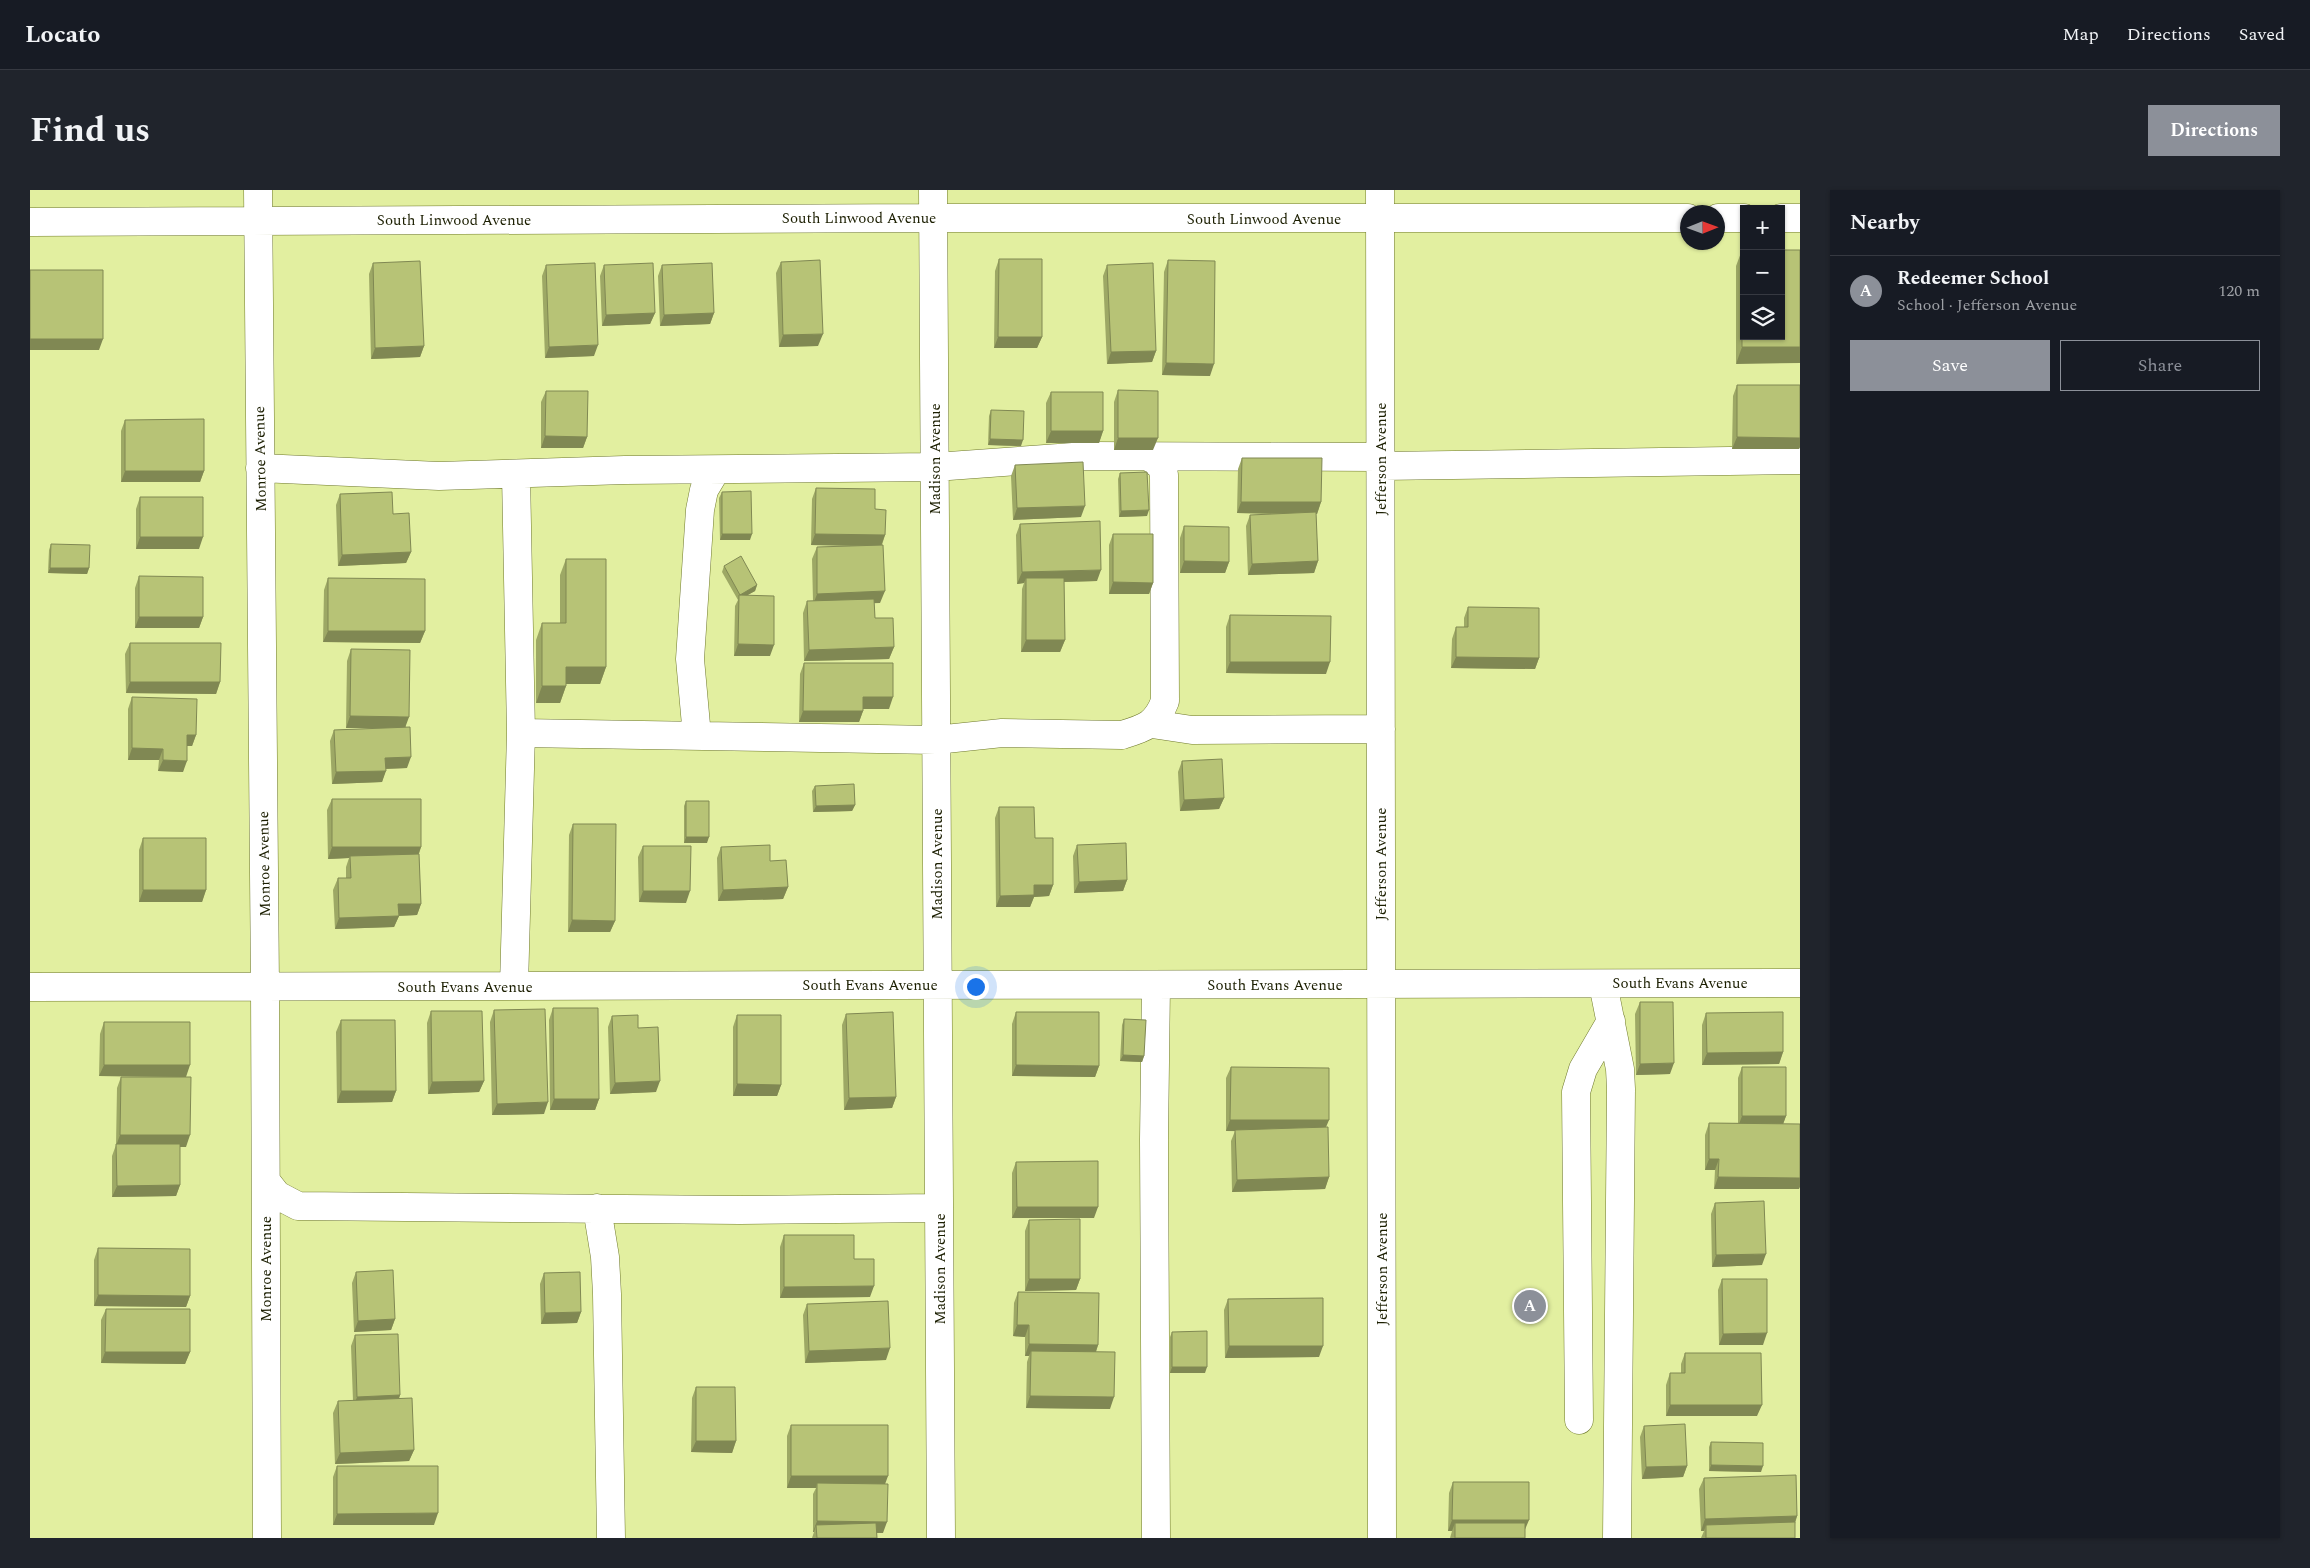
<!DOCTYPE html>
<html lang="en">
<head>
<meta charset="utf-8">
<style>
  :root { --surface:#171b24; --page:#20242c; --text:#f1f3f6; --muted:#9ea1a6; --line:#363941; --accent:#8c9099 }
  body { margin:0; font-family:Spectral,serif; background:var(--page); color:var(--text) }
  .controls { position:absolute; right:15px; top:15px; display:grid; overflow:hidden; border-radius:0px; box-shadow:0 1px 4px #0004 }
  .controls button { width:45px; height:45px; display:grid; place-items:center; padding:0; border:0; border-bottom:1px solid var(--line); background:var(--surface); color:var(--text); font:25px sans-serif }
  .compass { position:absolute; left:1650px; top:15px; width:45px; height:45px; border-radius:50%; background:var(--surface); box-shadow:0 1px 4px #0004; rotate:89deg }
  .you { position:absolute; left:945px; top:796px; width:18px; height:18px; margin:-12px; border:4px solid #fff; border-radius:50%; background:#1a73e8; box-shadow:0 0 0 8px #1a73e833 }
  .badge { display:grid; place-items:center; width:32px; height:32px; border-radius:50%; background:var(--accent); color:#fff; font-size:16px; font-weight:700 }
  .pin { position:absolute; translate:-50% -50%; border:2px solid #fff; box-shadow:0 1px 5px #0006 }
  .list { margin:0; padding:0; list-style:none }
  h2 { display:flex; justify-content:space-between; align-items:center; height:65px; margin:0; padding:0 20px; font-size:21px }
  h2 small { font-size:16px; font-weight:400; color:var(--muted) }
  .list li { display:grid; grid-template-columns:32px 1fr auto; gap:15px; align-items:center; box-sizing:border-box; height:70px; padding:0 20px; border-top:1px solid var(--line) }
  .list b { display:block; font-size:19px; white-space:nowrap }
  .list p { margin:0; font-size:16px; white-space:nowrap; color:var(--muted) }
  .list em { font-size:16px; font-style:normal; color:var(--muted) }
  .actions { display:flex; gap:10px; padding:15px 20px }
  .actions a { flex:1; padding:11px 0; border:1px solid var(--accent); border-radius:0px; text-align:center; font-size:18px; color:var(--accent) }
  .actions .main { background:var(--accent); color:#fff }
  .icon { flex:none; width:28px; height:28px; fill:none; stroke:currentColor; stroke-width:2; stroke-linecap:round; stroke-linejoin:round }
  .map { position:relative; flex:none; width:1770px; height:1348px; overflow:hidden; border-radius:0px }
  header { display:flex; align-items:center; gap:30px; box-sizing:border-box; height:70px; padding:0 25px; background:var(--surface); border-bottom:1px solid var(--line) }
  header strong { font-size:24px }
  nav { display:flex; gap:28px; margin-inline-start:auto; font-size:18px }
  .intro { display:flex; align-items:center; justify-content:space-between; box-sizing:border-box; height:120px; padding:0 30px }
  h1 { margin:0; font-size:35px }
  .button { padding:12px 22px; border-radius:0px; background:var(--accent); color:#fff; font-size:18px; font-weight:700 }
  main { display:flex; gap:30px; padding:0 30px }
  aside { flex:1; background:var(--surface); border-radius:0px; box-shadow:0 1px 4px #0004 }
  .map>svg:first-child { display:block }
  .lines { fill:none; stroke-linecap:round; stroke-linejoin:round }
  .minor-casing { stroke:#6f792c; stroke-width:29 }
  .minor { stroke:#fff; stroke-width:28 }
  .wall { fill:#9da865 }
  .shaded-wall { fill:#808853 }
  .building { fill:#b7c376; stroke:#808853 }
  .labels { text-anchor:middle; stroke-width:4.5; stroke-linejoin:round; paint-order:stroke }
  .street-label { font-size:15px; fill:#1b1e00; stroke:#fff }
</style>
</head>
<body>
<header>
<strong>Locato</strong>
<nav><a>Map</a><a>Directions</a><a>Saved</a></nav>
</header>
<div class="intro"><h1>Find us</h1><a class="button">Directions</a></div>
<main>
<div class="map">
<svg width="1770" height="1348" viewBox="0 0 1770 1348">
  <rect width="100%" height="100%" fill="#e2efa0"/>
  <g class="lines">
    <defs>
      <path id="minor" d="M228,0l7,797 2,551
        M903,0l8,1348
        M1350,0l2,1348
        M1688,28h26
        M1751,28h19
        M0,32l903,-4h755
        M1351,276l419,-6
        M230,278l179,8 186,-6 310,-3 152,-11 293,1
        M1122,534l40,6 189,-1
        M491,543l415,7 66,-7 120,2c23,-7 34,-10 43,-34l-1,-226 -2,-8 -12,-10
        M667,546l-7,-77 10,-149 4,-20 12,-20
        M1573,794l17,85 1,20 -4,449
        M484,796l7,-253 -5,-259
        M0,797l1770,-4
        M236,991l11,14 21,11 442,4 199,-2
        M567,1018l8,49 2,37 4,244
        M1549,1230l-3,-328 7,-23 28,-48
        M1126,1348l-2,-398 2,-155"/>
    </defs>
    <!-- minor casing -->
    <use href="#minor" class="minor-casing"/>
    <!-- minor -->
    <use href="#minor" class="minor"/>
  </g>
  <!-- wall -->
  <path class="wall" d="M1712,60h58l-64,114v-98z
    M969,69l43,78 -5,11h-43l1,-77z
    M1138,70l42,116 -48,-1 2,-103z
    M751,72l37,84 -39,1 -3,-74z
    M343,73l51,83 -4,11 -49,2 -2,-85z
    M516,75l48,91 -49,2 -3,-82z
    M574,75l51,48 -5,11 -48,2 -2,-50z
    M632,75l52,48 -4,11 -50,2 -2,-50z
    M1077,75l49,86 -4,11 -45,2 -4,-88z
    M1707,195h63v62l-1,2h-67l1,-53z
    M1088,200l35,60h-39v-48z
    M516,201l41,46 -4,11h-42v-46z
    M1021,202l52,39 -4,12h-53v-40z
    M961,220l30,36 -33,-1 1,-29z
    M95,230l79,51 -4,11h-79v-51z
    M1212,268l79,44 -4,12h-1l2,47 -4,12 -66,2 -2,-49 4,-11 26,-1 -39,-1 1,-44z
    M985,275l66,52 -68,3 -2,-44z
    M1090,283l27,43 -28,1 -1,-38z
    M786,298l59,21 10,26 -3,10 -2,58h-6l1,15 19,29 -5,12 -85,2 -1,-48 4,-12h6l-1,-42 5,-12 37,-1 -43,-1 1,-46z
    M692,302l28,48h-30l-1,-42z
    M310,304l53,20 18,38 -5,11 -68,3 -2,-61z
    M110,307l59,52h-63v-40z
    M990,334l77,57 -33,1 1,58 -5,12h-39l1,-63 2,-6 -7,1 -1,-49z
    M1154,336l45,36 -4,11h-45v-35z
    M1083,344l40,49 -4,11h-40v-49z
    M21,354l38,24 -2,6 -39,-1 1,-23z
    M536,369l40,108 -6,17h-34v2l-6,17h-24v-63l6,-17h18v-48z
    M694,376l33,19 -2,6 -8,4 23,61h-36l1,-50 3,-6 -16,-28z
    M109,386l64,41 -4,11h-64v-40z
    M298,388l97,53 -5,12 -97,-1 1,-52z
    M1438,417l71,51 -4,11 -84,-1 1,-29 4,-12h8v-9z
    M1200,425l96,59 -100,-1v-46z
    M100,453l90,39 -4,12 -90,-1 -1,-39z
    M321,459l55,78 1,41 -21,1 -4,13 -50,2 -2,-43 4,-11 46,-2h-34l1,-67z
    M774,473l85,46h-26v2l-4,11h-60l1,-48z
    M102,507l64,38 -4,11h-5l-4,26 -25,-1 1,-11h-31v-51z
    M1152,571l42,37 -5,11 -39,2 -2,-39z
    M785,596l40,19 -3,6 -39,1 -1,-21z
    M302,609l89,48 -2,7 2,50 -4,11 -18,1 -5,11 -59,2 -2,-39 5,-12h8v-11l3,-9 -21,1 -1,-49z
    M656,611l21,42h-23v-37z
    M969,617l36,31 18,47 -4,11 -15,1 -4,10h-34l-1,-89z
    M543,634l42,97 -5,11h-42l1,-97z
    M113,648l63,52 -4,12h-63v-52z
    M1047,655l50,35 -4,11 -49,2 -1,-37z
    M613,656l43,57 -47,-1 -1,-45z
    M691,657l49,14 18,26 -5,12 -65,2 -1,-43z
    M1610,812l30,72 -34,1 -1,-61z
    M523,818l46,91 -4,11h-45l-1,-90z
    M464,820l50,104 -52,1 -2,-93z
    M401,821l53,70 -5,11 -51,2 -1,-71z
    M986,822l83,54 -4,11 -83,-1v-52z
    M1676,823l77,39 -4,12 -77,1v-40z
    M816,824l50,83 -4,11 -48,2 -2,-85z
    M707,825l44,70 -4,11h-44v-69z
    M582,826l26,12 18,64 -46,2 -2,-67z
    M1094,829l20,37 -2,6 -22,-1 2,-36z
    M311,830l55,71 -4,11 -55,1 -1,-71z
    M74,832l82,55 -87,-1 1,-42z
    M1201,877l95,60 3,50 -4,12 -93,3 -1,-51 4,-10h-9v-53z
    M1712,877l44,49 -3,8 16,65h-85l1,-19h-10v-35l4,-12h29v-45z
    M91,887l65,70h-6v38l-4,11 -64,1v-41l4,-11 1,-57z
    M986,972l78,56h-82v-45z
    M1685,1013l47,62 -50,2 -1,-53z
    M999,1030l51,59 -4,11 -51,1v-60z
    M754,1045l70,24 16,38 -90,1v-51z
    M68,1058l92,48 -4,11 -92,-1v-46z
    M326,1082l39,47 -4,11 -37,2 -2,-49z
    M514,1083l37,39 -4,11 -36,1 -1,-40z
    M1692,1089l41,66h-44l-1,-55z
    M988,1102l80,53 -2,7 14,57 -84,-1 1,-46 2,-6h-4v-19l-12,-1 1,-33z
    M1198,1109l91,58 -94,1 -1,-48z
    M777,1114l79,56 -81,3 -2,-48z
    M76,1119l84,43 -5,12 -84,-1v-43z
    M1142,1142l33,41h-35v-36z
    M325,1145l45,60 -1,4 15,51 -5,11 -74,3 -2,-51 5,-12h15l-2,-55z
    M1655,1163l72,63h-91v-31l4,-12h11v-9z
    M666,1197l40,54 -4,12 -41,-1 1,-54z
    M761,1235l94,59 -2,49h-6v5h-65l2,-6h-1v-38l3,-6h-29v-52z
    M1614,1236l43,40 -4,11 -41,2 -2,-42z
    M1681,1252l50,30 -52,-1v-24z
    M307,1276l97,59h-101v-48z
    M1674,1288l93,38 -2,8v14h-94l3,-7h-3l-2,-42z
    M1423,1292l72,48v8h-75l2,-7h-4l1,-38z"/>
  <!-- shaded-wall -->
  <path class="shaded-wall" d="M625,123l-5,11 -48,2 4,-11z
    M684,123l-4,11 -50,2 4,-11z
    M793,144l-5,12 -39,1 4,-12z
    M968,147h44l-5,11h-43z
    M0,149h73l-4,11h-69z
    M568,155l-4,11 -49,2 4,-11z
    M394,156l-4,11 -49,2 4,-11z
    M1712,157h58v16l-64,1z
    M1126,161l-4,11 -45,2 4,-12z
    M1136,173l48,1 -4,12 -48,-1z
    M1021,241h52l-4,12h-53z
    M515,246l42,1 -4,11h-42z
    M1707,247l63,1v9l-1,2h-67z
    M1088,248h40l-5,12h-39z
    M960,249l33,1 -2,6 -33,-1z
    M95,281h79l-4,11h-79z
    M1211,312h80l-4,12 -80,-1z
    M1055,316l-4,11 -68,3 4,-12z
    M1119,320l-2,6 -28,1 2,-6z
    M692,344h30l-2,6h-30z
    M785,344l70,1 -4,11 -70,-1z
    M110,347h63l-4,12h-63z
    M381,362l-5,11 -68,3 4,-11z
    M1154,371l45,1 -4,11h-45z
    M1288,371l-4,12 -66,2 4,-11z
    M20,378h39l-2,6 -39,-1z
    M1071,380l-4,11 -71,2v-5l-2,5 -7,1 5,-12z
    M1083,392l40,1 -4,11h-40z
    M727,395l-2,6 -16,9 1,-5z
    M855,401l-5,12 -67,2 4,-11z
    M109,427h64l-4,11h-64z
    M298,441h97l-5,12 -97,-1z
    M996,450h39l-5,12h-39z
    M708,454l36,1 -4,11h-36z
    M864,457l-5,12 -85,2 5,-11z
    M1426,467l83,1 -4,11 -84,-1z
    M1200,472h100l-4,12 -100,-1z
    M536,477h40l-6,17h-40z
    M100,492h90l-4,12 -90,-1z
    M512,496h24l-6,17h-24z
    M833,507h30l-4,12h-30z
    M773,521h60l-4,11h-60z
    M320,526l59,1 -4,11h-59z
    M157,545h9l-4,11h-9z
    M102,558l31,1 -4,11h-31z
    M381,567l-4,11 -26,1 4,-11z
    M133,570l24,1 -4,11 -25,-1z
    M356,581l-4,11 -50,2 4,-12z
    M1194,608l-5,11 -39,2 4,-11z
    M825,615l-3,6 -39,1 3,-6z
    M656,647h23l-2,6h-23z
    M302,657h89l-4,11 -67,-2 -1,2 -21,1z
    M1097,690l-4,11 -49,2 5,-11z
    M1004,695h19l-4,11 -15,1 -4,10h-34l4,-11z
    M758,697l-5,12 -65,2 5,-11z
    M113,700h63l-4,12h-63z
    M613,701h47l-4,12 -47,-1z
    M368,714h23l-4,11 -23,1z
    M369,726l-5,11 -59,2 4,-11z
    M542,730l43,1 -5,11h-42z
    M1753,862l-4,12 -77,1 5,-12z
    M1093,865l21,1 -2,6 -22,-1z
    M1644,873l-4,11 -34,1 4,-11z
    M74,875h86l-4,12 -87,-1z
    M986,875l83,1 -4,11 -83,-1z
    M454,891l-5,11 -51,2 4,-12z
    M630,891l-4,11 -46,2 5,-11z
    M707,894l44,1 -4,11h-44z
    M311,901h55l-4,11 -55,1z
    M866,907l-4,11 -48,2 5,-12z
    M524,909h45l-4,11h-45z
    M518,912l-4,12 -52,1 5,-11z
    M1712,926h44l-4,11h-44z
    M1200,930h99l-5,12 -98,-1z
    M90,945h70l-4,12 -70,-1z
    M1679,969h10l-4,11h-10z
    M1299,987l-4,12 -93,3 5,-12z
    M1688,987l82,1v9l-1,2h-85z
    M150,995l-4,11 -64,1 5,-11z
    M987,1017h81l-4,11h-82z
    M1736,1064l-4,11 -50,2 4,-12z
    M999,1089h51l-4,11 -51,1z
    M844,1096l-4,11 -90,1 4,-11z
    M68,1105l92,1 -4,11 -92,-1z
    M551,1122l-4,11 -36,1 4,-11z
    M365,1129l-4,11 -37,2 4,-11z
    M987,1135h12l-4,12 -12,-1z
    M1737,1143l-4,12h-44l4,-11z
    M999,1154l69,1 -4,12 -63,-6 -2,5h-4z
    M1199,1156h94l-4,11 -94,1z
    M860,1158l-4,12 -81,3 4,-12z
    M75,1162h85l-5,12 -84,-1z
    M1142,1177h35l-2,6h-35z
    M370,1205l-4,11 -43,2 4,-11z
    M1000,1206l84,1 -4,12 -84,-1z
    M1640,1215h92l-5,11h-91z
    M666,1251h40l-4,12 -41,-1z
    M384,1260l-5,11 -74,3 5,-11z
    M1681,1275l52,1 -2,6 -52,-1z
    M1657,1276l-4,11 -41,2 4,-12z
    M761,1286h97l-4,11 -67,-4 -1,5h-29z
    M408,1323l-4,12h-101l4,-11z
    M1767,1326l-4,12 -87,-3 -2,6h-3l4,-12z
    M1422,1330h77l-5,12 -69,-9 -3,8h-4z
    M787,1331l70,1 -4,11 -66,-1 -1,-7 -2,7h-1z"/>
  <!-- building -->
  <path class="building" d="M1712,60h2v86h37v-86h19v97h-58z
    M969,69h43v78h-44z
    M790,70l3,74 -40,1 -2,-73z
    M1138,70l47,1 -1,103 -48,-1z
    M390,71l4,85 -49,2 -2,-85z
    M565,73l3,82 -49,2 -3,-82z
    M623,73l2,50 -49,2 -2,-50z
    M682,73l2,50 -50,2 -2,-50z
    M1123,73l3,88 -45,1 -4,-87z
    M0,80h73v69h-73z
    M1707,195h63v53l-63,-1z
    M1088,200l40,1v47h-40z
    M516,201h42l-1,46 -42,-1z
    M1021,202h52v39h-52z
    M961,220l33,1 -1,29 -33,-1z
    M174,229v52h-79v-51z
    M1212,268h80l-1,44h-80z
    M1053,272l2,44 -68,2 -2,-43z
    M1117,282l2,38 -28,1 -1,-38z
    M786,298l59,1v20l11,1 -1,25 -70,-1z
    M721,301l1,43h-30v-42z
    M362,302l1,22 16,-1 2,39 -69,3 -2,-61z
    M110,307h63v40h-63z
    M1286,322l2,49 -66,3 -2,-49z
    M1070,331l1,49 -79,2 -2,-48z
    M1154,336l45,1v35l-45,-1z
    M1083,344h40v49l-40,-1z
    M21,354l39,1 -1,23h-39z
    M853,355l2,46 -68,3v-47z
    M711,366l16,29 -17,10 -16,-29z
    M536,369h40v108h-40v19h-24v-63h24z
    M109,386l64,1v40h-64z
    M298,388l97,1v52h-97z
    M996,388h38l1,62h-39z
    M709,405l35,1v49l-36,-1z
    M844,409l1,19h18l1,29 -85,3 -2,-49z
    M1438,417l71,1v50l-83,-1v-30h12z
    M1200,425l101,1 -1,46h-100z
    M100,453h91l-1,39h-90z
    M321,459l59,1 -1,67 -59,-1z
    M774,473h89v34h-30v14h-60z
    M102,507l65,2 -1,36h-9v26l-24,-1v-11l-31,-1z
    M380,537l1,30 -26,1 1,13 -50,1 -2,-42z
    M1192,569l2,39 -40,2 -2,-39z
    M824,594l1,21 -39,1 -1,-20z
    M302,609h89v48h-89z
    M656,611h23v36h-23z
    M969,617h35l1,31h18v47h-19v10l-34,1z
    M543,634h43l-1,97 -43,-1z
    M113,648h63v52h-63z
    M1096,653l1,37 -48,2 -2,-37z
    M740,655v16l16,-1 2,27 -65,3 -2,-43z
    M613,656h48l-1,45h-47z
    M389,664l2,50h-23l1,12 -60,2 -1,-40h13l-1,-22z
    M1610,812h33l1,61 -34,1z
    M523,818h45l1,91h-45z
    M515,819l3,93 -51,2 -3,-94z
    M401,821h51l2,70 -52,1z
    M863,822l3,85 -47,1 -3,-84z
    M986,822h83v54l-83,-1z
    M1753,822v40l-76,1 -1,-40z
    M608,825v13l20,-1 2,54 -45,2 -3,-67z
    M707,825h44v70l-44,-1z
    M1094,829l22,1 -2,36 -21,-1z
    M311,830h54l1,71h-55z
    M74,832h86v43h-86z
    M1201,877l98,1v52h-99z
    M1712,877h44v49h-44z
    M91,887h70l-1,58h-70z
    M1679,933l91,1v54l-82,-1 1,-18h-10z
    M1298,937l1,50 -92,3 -2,-50z
    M86,954h64v41l-63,1z
    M1068,971v46h-81l-1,-45z
    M1734,1011l2,53 -50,1 -1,-52z
    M1050,1029v60h-51v-59z
    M754,1045h70v24h20v27l-90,1z
    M68,1058l92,1v47l-92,-1z
    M363,1080l2,49 -37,2 -2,-49z
    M550,1082l1,40 -36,1 -1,-40z
    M1692,1089h45v54l-44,1z
    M988,1102l81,1 -1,52 -69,-1v-19h-12z
    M1293,1108v48h-94l-1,-47z
    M858,1111l2,47 -81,3 -2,-47z
    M76,1119h84v43h-85z
    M1177,1141v36h-35v-35z
    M368,1144l2,61 -43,2 -2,-62z
    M1001,1161l84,1 -1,45 -84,-1z
    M1655,1163h76l1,52h-92v-32h15z
    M666,1197h39l1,54h-40z
    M382,1208l2,52 -74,3 -2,-52z
    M1655,1234l2,42 -41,1 -2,-41z
    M761,1235h97v51h-97z
    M1681,1252l52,1v23l-52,-1z
    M307,1276h101v47l-101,1z
    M1766,1285l1,41 -92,3 -1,-41z
    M1423,1292h76v38h-77z
    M787,1293l71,1 -1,38 -70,-1z
    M1765,1332v16h-89v-13z
    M846,1333l1,15h-60l-1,-13z
    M1425,1333h70v15h-70z"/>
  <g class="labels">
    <!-- street labels -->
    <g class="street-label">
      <text x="829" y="33">South Linwood Avenue</text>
      <text x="1234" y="34">South Linwood Avenue</text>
      <text x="424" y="35">South Linwood Avenue</text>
      <text transform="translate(230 269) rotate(-91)" y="5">Monroe Avenue</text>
      <text transform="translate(905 269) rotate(-90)" y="5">Madison Avenue</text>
      <text transform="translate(1351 269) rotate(-90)" y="5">Jefferson Avenue</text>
      <text transform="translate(234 674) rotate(-91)" y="5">Monroe Avenue</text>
      <text transform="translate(907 674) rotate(-90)" y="5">Madison Avenue</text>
      <text transform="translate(1351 674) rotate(-90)" y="5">Jefferson Avenue</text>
      <text x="1650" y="798">South Evans Avenue</text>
      <text x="840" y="800">South Evans Avenue</text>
      <text x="1245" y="800">South Evans Avenue</text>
      <text x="435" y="802">South Evans Avenue</text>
      <text transform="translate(236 1079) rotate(-90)" y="5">Monroe Avenue</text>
      <text transform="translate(910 1079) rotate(-90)" y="5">Madison Avenue</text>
      <text transform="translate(1352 1079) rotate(-90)" y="5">Jefferson Avenue</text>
    </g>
  </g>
</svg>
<div class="controls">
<button>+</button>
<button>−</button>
<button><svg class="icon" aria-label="layers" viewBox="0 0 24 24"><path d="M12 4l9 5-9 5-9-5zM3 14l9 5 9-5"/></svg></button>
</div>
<svg class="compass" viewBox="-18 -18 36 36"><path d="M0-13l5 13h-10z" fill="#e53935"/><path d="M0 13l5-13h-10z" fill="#9ea1a6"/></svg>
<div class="you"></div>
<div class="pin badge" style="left:1500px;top:1116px">A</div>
</div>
<aside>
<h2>Nearby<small></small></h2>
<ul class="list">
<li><span class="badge">A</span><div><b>Redeemer School</b><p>School · Jefferson Avenue</p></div><em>120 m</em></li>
</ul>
<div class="actions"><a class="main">Save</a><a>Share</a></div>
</aside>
</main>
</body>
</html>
